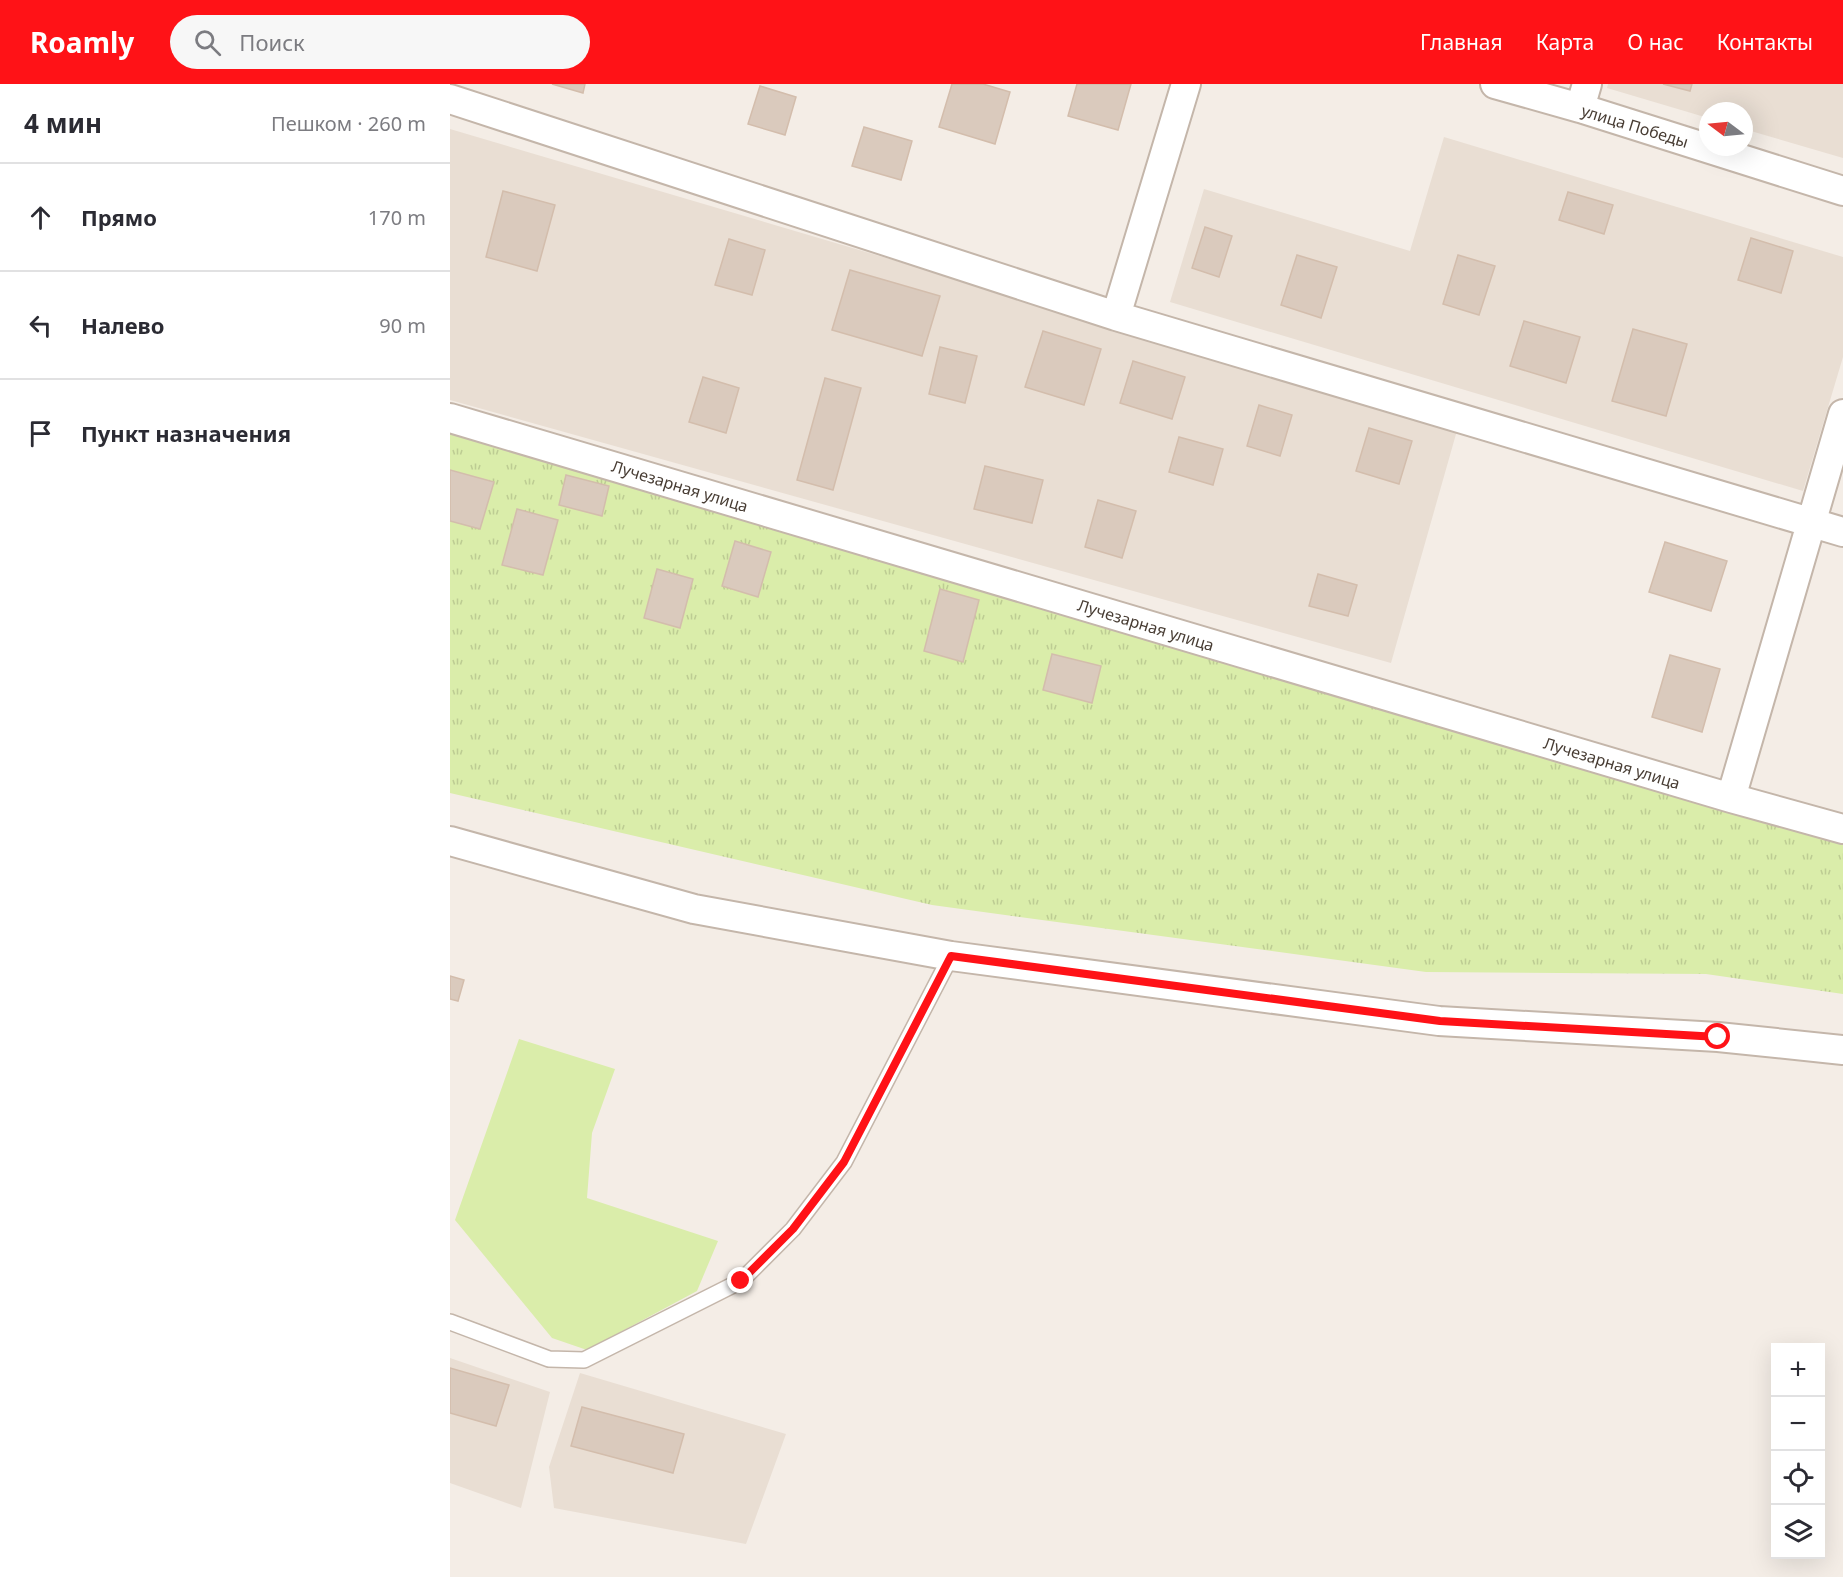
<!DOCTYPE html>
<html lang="ru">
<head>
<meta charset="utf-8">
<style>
  :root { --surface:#fff; --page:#f7f7f7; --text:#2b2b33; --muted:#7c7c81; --line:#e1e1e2; --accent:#ff1217 }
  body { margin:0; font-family:"Noto Sans",sans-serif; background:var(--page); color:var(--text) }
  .controls { position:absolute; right:18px; bottom:18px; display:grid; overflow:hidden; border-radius:0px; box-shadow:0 6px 24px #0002 }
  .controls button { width:54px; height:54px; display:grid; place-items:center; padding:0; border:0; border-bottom:2px solid var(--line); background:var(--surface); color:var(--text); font:30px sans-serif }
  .compass { position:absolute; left:1249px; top:18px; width:54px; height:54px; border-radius:50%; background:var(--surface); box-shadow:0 6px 24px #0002; rotate:286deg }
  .stop { position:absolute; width:18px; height:18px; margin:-14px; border:4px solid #ff1217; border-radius:50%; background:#fff }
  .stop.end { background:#ff1217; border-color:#fff; box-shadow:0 2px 6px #0008 }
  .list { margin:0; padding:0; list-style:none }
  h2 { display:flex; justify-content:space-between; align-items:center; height:78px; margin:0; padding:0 24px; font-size:26px }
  h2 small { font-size:20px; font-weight:400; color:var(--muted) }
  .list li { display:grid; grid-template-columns:39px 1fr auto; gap:18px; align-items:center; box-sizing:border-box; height:108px; padding:0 24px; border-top:2px solid var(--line) }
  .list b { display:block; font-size:22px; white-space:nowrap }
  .list em { font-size:20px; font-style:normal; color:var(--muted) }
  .icon { flex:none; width:33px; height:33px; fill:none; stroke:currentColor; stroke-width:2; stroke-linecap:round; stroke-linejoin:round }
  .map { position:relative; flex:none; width:1393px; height:1493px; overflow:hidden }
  header { display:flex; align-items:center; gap:36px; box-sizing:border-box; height:84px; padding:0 30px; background:var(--accent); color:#fff }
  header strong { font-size:28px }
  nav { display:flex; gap:33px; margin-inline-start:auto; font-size:21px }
  .search { width:420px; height:54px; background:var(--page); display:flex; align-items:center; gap:15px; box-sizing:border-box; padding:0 21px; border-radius:33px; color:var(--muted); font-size:22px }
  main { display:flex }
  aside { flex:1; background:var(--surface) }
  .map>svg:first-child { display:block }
  .residential { fill:#e9ded3 }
  .grass { fill:url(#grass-tufts) }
  .green { fill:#daedaa }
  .building { fill:#dacabd; stroke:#d3bdac; stroke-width:1.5 }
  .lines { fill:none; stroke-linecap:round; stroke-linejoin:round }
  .service-casing { stroke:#c4b6aa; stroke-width:18 }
  .minor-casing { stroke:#c4b6aa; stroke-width:32 }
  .service { stroke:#fff; stroke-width:15 }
  .minor { stroke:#fff; stroke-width:28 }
  .route { stroke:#ff1217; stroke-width:8 }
  .labels { text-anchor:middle; stroke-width:5; stroke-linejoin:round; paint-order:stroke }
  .street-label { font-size:16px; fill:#483d34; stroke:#fff }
</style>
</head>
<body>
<header>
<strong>Roamly</strong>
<div class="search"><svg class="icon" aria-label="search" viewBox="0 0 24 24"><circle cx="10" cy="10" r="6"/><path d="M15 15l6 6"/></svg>Поиск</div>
<nav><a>Главная</a><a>Карта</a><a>О нас</a><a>Контакты</a></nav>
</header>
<main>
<aside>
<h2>4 мин<small>Пешком · 260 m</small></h2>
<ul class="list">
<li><svg class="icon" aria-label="ahead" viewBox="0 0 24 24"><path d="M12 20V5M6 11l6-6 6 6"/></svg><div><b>Прямо</b></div><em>170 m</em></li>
<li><svg class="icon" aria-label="left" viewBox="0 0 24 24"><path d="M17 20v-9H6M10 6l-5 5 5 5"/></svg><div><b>Налево</b></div><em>90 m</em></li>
<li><svg class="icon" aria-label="arrive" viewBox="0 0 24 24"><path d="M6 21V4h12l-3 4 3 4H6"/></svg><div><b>Пункт назначения</b></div></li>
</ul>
</aside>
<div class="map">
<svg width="1393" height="1493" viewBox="0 0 1393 1493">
  <defs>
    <pattern id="grass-tufts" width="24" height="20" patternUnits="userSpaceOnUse" patternTransform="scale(1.5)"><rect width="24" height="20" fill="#daedaa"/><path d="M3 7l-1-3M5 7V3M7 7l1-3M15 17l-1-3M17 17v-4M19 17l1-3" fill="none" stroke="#bdcc93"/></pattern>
  </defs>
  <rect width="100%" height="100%" fill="#f4ede6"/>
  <!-- residential -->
  <path class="residential" d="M1158,0h235v74l-99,-29v-18h-36v7l-101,-30z
    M0,45l1008,298 -67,236 -941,-263z
    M994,53l399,120v100l-40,134 -633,-189 34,-113 206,62z
    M0,1274l100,34 -29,116 -71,-25z
    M130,1289l206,61 -40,110 -192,-36 -5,-41z"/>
  <!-- grass -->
  <path class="grass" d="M0,340l1393,406v164l-137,-20 -280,-2 -494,-67 -482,-112z"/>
  <!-- green -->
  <path class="green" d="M69,955l96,30 -23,64 -5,65 131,43 -21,50 -110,59 -35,-12 -97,-118z"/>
  <!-- building -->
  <path class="building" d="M102,0h33l-2,9z
    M502,0h31l27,8 -15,52 -56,-17z
    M627,0h54l-13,46 -50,-14z
    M1213,0h29l-2,7z
    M310,2l36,11 -11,38 -37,-11z
    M414,43l48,14 -11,39 -49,-14z
    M53,107l52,14 -18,66 -51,-14z
    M1118,108l45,13 -9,29 -45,-14z
    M755,143l27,9 -13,41 -27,-9z
    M1301,154l42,13 -12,42 -43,-13z
    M279,155l36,11 -13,45 -37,-10z
    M847,171l40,12 -16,51 -40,-13z
    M1008,171l37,11 -16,49 -36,-11z
    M400,186l90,26 -18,60 -90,-26z
    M1074,237l56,16 -14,46 -56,-17z
    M1183,245l54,15 -21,72 -54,-15z
    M593,247l58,18 -17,56 -59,-18z
    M490,263l37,9 -12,47 -36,-9z
    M683,277l52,16 -13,42 -52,-16z
    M253,293l36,11 -13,45 -37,-11z
    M375,294l36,10 -28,102 -36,-10z
    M809,321l33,10 -12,41 -33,-10z
    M919,344l43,13 -13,43 -43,-13z
    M729,353l44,12 -10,36 -44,-13z
    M535,382l58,14 -11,43 -58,-14z
    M0,386l44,12 -14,47 -30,-8z
    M116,391l43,11 -7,30 -43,-11z
    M648,416l38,11 -14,47 -37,-11z
    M67,425l41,11 -15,55 -41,-10z
    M285,457l36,11 -13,45 -36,-11z
    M1215,458l62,19 -16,50 -62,-19z
    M207,485l36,10 -13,49 -36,-10z
    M868,490l39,11 -9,31 -39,-10z
    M490,505l39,11 -16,62 -39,-11z
    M602,570l49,12 -9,37 -49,-13z
    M1220,571l50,14 -18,63 -50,-15z
    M0,892l14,4 -6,21 -8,-2z
    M0,1284l59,17 -13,41 -46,-13z
    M132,1323l102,27 -11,39 -102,-27z"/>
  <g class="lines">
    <defs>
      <path id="service" d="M0,1238l99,37 35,1 157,-79 52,-52 51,-67 107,-206"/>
      <path id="minor" d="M1045,0l85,24 263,83
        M0,15l666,217 727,216
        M1130,24l7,-24
        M666,232l70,-232
        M0,334l1281,380 112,31
        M1281,714l112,-384
        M0,757l244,68 257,47 488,65 279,16 125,13"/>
    </defs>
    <!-- service casing -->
    <use href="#service" class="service-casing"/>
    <!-- minor casing -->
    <use href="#minor" class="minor-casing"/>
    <!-- service -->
    <use href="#service" class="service"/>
    <!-- minor -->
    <use href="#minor" class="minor"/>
  </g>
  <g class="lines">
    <!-- route -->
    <path class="route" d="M291,1197l52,-52 51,-67 107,-206 489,65 278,16"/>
  </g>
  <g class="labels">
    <!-- street labels -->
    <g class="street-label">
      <text transform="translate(1185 42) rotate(17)" y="6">улица Победы</text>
      <text transform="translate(230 402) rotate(17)" y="6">Лучезарная улица</text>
      <text transform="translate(696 541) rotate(17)" y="6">Лучезарная улица</text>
      <text transform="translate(1162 679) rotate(17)" y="6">Лучезарная улица</text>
    </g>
  </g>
</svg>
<div class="controls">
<button>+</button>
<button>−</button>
<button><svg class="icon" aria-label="locate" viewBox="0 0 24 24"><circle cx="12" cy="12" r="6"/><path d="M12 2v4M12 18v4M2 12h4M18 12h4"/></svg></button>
<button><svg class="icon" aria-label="layers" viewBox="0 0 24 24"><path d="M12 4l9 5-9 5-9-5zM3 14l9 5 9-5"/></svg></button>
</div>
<svg class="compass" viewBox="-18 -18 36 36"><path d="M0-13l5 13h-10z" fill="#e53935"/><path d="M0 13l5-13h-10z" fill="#7c7c81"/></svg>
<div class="stop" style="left:1268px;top:953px"></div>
<div class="stop end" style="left:291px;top:1197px"></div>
</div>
</main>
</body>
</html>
